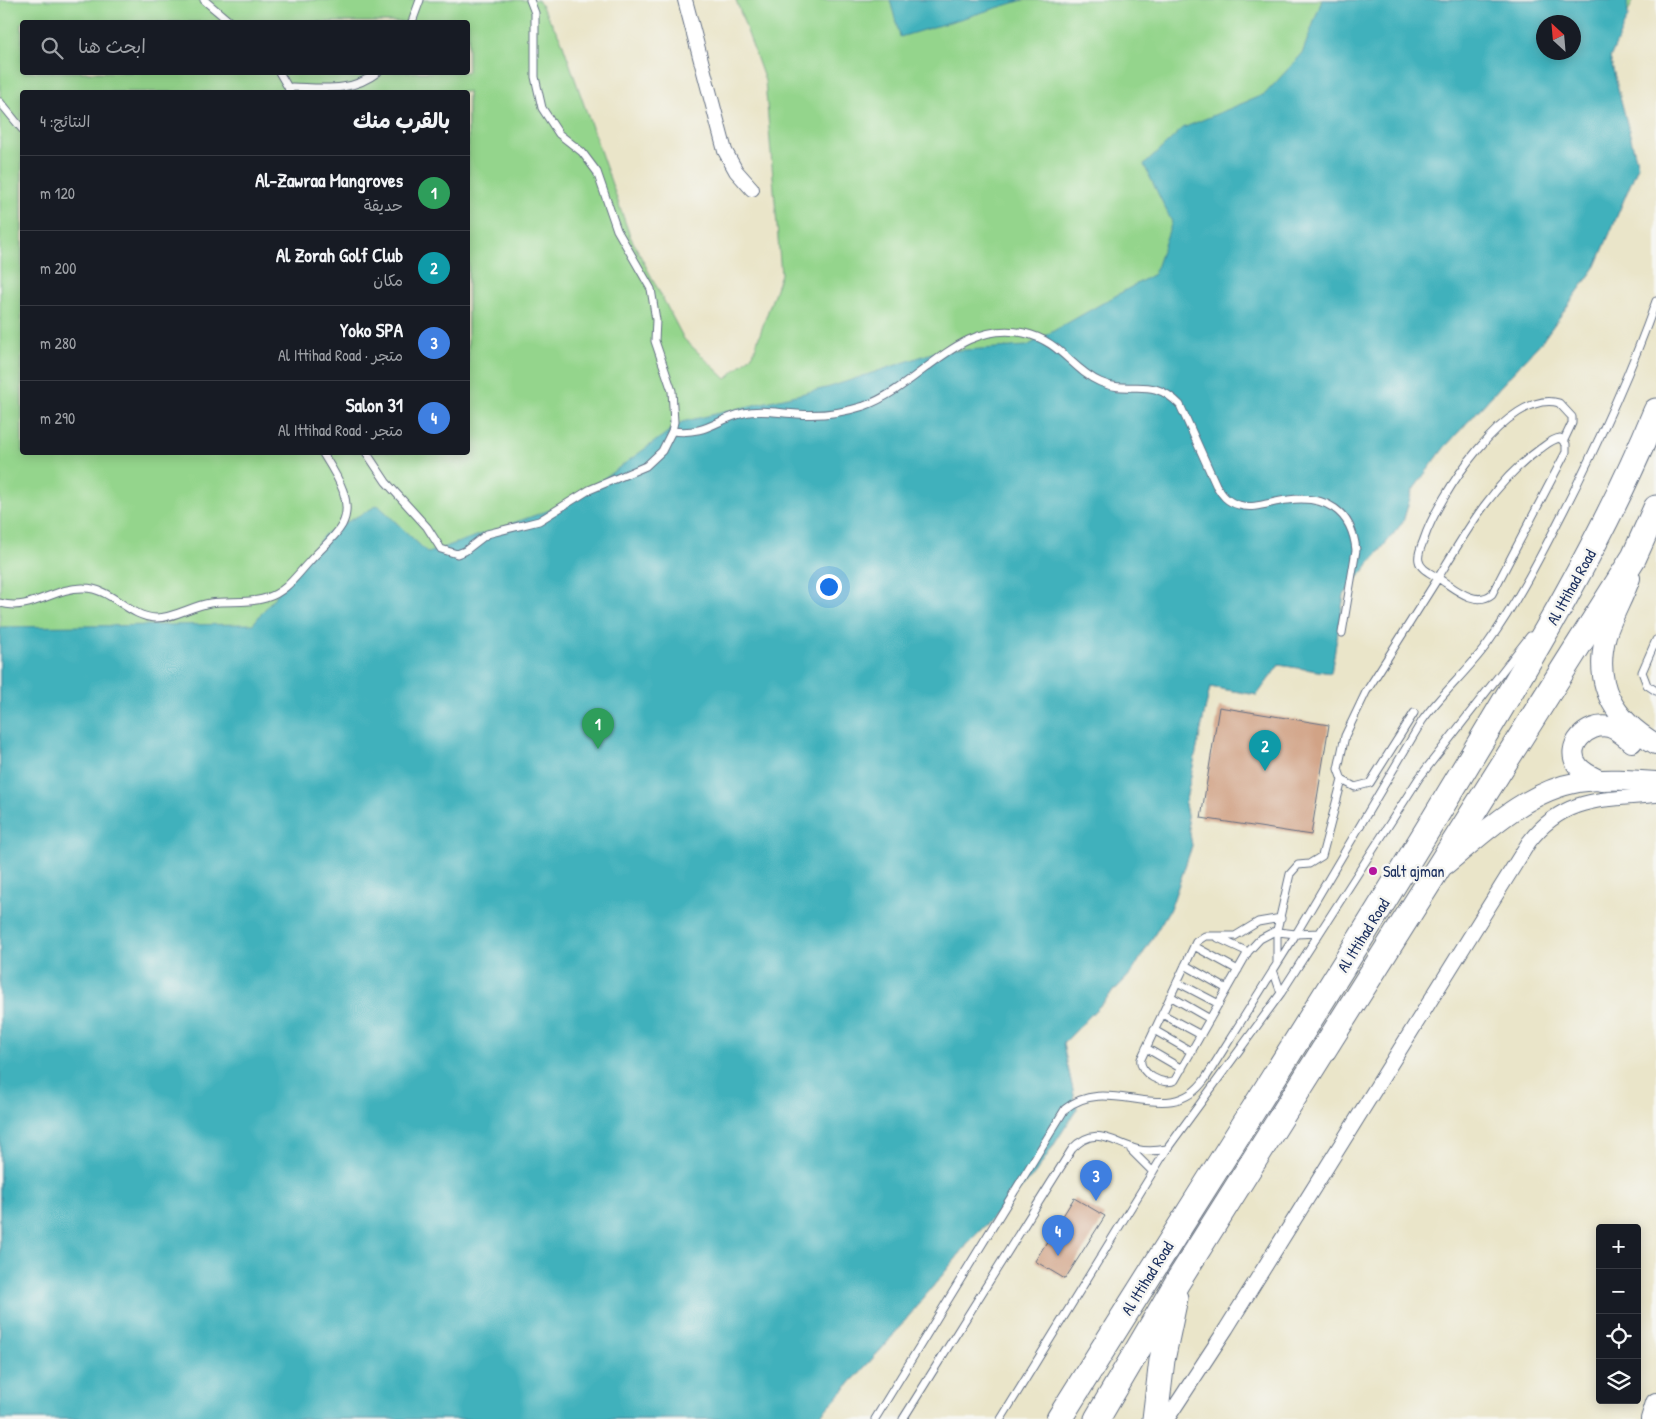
<!DOCTYPE html>
<html lang="ar">
<head>
<meta charset="utf-8">
<style>
  :root { --surface:#171b24; --page:#20242c; --text:#f1f3f6; --muted:#9ea1a6; --line:#363941; --accent:#7c3aed }
  body { margin:0; font-family:"Patrick Hand","Playpen Sans Arabic",sans-serif; background:var(--page); color:var(--text); direction:rtl }
  .controls { position:absolute; right:15px; bottom:15px; display:grid; overflow:hidden; border-radius:5px; box-shadow:0 2px 12px #0003 }
  .controls button { width:45px; height:45px; display:grid; place-items:center; padding:0; border:0; border-bottom:1px solid var(--line); background:var(--surface); color:var(--text); font:25px sans-serif }
  .compass { position:absolute; left:1536px; top:15px; width:45px; height:45px; border-radius:50%; background:var(--surface); box-shadow:0 2px 12px #0003; rotate:334deg }
  .you { position:absolute; left:828px; top:586px; width:18px; height:18px; margin:-12px; border:4px solid #fff; border-radius:50%; background:#1a73e8; box-shadow:0 0 0 8px #1a73e833 }
  .badge { display:grid; place-items:center; width:32px; height:32px; border-radius:50%; background:var(--accent); color:#fff; font-size:16px; font-weight:700 }
  .pin { position:absolute; translate:-50% -41px; filter:drop-shadow(0 1px 2px #0008) }
  .pin::after { content:''; position:absolute; top:26px; width:18px; height:15px; background:inherit; clip-path:polygon(0 0,100% 0,50% 100%) }
  .list { margin:0; padding:0; list-style:none }
  h2 { display:flex; justify-content:space-between; align-items:center; height:65px; margin:0; padding:0 20px; font-size:21px }
  h2 small { font-size:16px; font-weight:400; color:var(--muted) }
  .list li { display:grid; grid-template-columns:32px 1fr auto; gap:15px; align-items:center; box-sizing:border-box; height:75px; padding:0 20px; border-top:1px solid var(--line) }
  .list b { display:block; font-size:19px; white-space:nowrap }
  .list p { margin:0; font-size:16px; white-space:nowrap; color:var(--muted) }
  .list em { font-size:16px; font-style:normal; color:var(--muted) }
  .icon { flex:none; width:28px; height:28px; fill:none; stroke:currentColor; stroke-width:2; stroke-linecap:round; stroke-linejoin:round }
  .map { position:relative; flex:none; width:1656px; height:1419px; overflow:hidden; direction:ltr }
  .search { position:absolute; background:var(--surface); box-shadow:0 2px 12px #0003; left:20px; top:20px; width:450px; height:55px; display:flex; align-items:center; gap:12px; box-sizing:border-box; padding:0 18px; border-radius:5px; color:var(--muted); font-size:19px }
  .panel { position:absolute; background:var(--surface); box-shadow:0 2px 12px #0003; left:20px; top:90px; width:450px; height:365px; border-radius:5px; direction:rtl }
  .map>svg:first-child { display:block }
  .green { fill:#94d58c; stroke:#588275; fill-rule:evenodd }
  .water { fill:#41b1bc; stroke:#2e708d; fill-rule:evenodd }
  .building { fill:#d1a386 }
  .lines { fill:none; stroke-linecap:round; stroke-linejoin:round }
  .lane-casing { stroke:#636f83; stroke-width:9 }
  .street-casing { stroke:#636f83; stroke-width:16 }
  .secondary-casing { stroke:#636f83; stroke-width:22 }
  .highway-casing { stroke:#636f83; stroke-width:27 }
  .lane { stroke:#fff; stroke-width:7 }
  .street { stroke:#fff; stroke-width:14 }
  .secondary { stroke:#fff; stroke-width:20 }
  .highway { stroke:#fff; stroke-width:25 }
  .poi-dot { fill:#b5179e; stroke:#f6f6f2; stroke-width:2 }
  .labels { text-anchor:middle; stroke-width:5; stroke-linejoin:round; paint-order:stroke }
  .street-label { font-size:16px; fill:#1b2f5e; stroke:#f6f6f2 }
  .poi-label { font-size:16px; fill:#1b2f5e; stroke:#f6f6f2; text-anchor:start }
</style>
</head>
<body>
<div class="map">
<svg width="1656" height="1419" viewBox="0 0 1656 1419">
  <rect width="100%" height="100%" fill="#f6f6f2"/>
  <filter id="ink" filterUnits="userSpaceOnUse"><feTurbulence type="fractalNoise" baseFrequency=".02" numOctaves="2"/><feDisplacementMap in="SourceGraphic" scale="10" xChannelSelector="R" yChannelSelector="G"/><feConvolveMatrix kernelMatrix="1 2 1 2 8 2 1 2 1" color-interpolation-filters="sRGB"/></filter>
  <filter id="wash" filterUnits="userSpaceOnUse"><feTurbulence type="fractalNoise" baseFrequency=".0096" numOctaves="4" result="noise"/><feDisplacementMap in="SourceGraphic" scale="20" xChannelSelector="R" yChannelSelector="G"/><feGaussianBlur stdDeviation="1.12" result="paint"/><feColorMatrix in="noise" values="0 0 0 0 0 0 0 0 0 0 0 0 0 0 0 0 0 1.4 0 .05"/><feComposite in="paint" operator="in"/></filter>
  <g filter="url(#wash)">
    <rect width="100%" height="100%" fill="#eae5c9"/>
    <!-- green -->
    <path class="green" d="M0,0h538l23,39 69,197 54,103 42,40 27,-25 28,-80 -16,-193 -29,-81h897l-23,58 28,108 -42,100 -53,74 -99,108 -32,43 -9,31 -59,73 -13,78 -52,-8 -22,30 -47,-8 -25,117 7,42 -21,61 -39,65 -69,72 14,65 -42,65 -64,66 -86,105 -68,74h-817zM22,22h446v50h-446zM1544,22h30v30h-30zM22,92h446v360h-446z"/>
    <!-- water -->
    <path class="water" d="M890,0h133l-123,37z
      M1322,0h305l1,16 -18,42 28,108 -42,100 -53,74 -99,108 -32,43 -9,31 -59,73 -13,78 -52,-8 -22,30 -47,-8 -25,117 7,42 -21,61 -39,65 -69,72 14,65 -42,65 -64,66 -86,105 -68,74h-817v-792l253,-3 72,-90 53,-29 50,48 142,-50 112,-81 148,-35 105,-35 92,-6 127,-72 18,-52 -28,-57 39,-37 82,-34 37,-40zM1544,22h30v30h-30z"/>
    <g id="blocks">
      <!-- building -->
      <path class="building" d="M1219,707l110,18 -18,110 -110,-17z
        M1074,1198l31,18 -40,63 -30,-18z"/>
    </g>
  </g>
  <g filter="url(#ink)">
    <use href="#blocks" fill-opacity="0" stroke="#636f83" stroke-width="1"/>
    <g class="lines">
      <defs>
        <path id="lane" d="M204,0l26,22
          M412,22l8,-22
          M279,72l10,17
          M288,92l4,-5c31,1 59,6 86,-15
          M0,102l22,27
          M672,431c36,4 42,-11 72,-18 17,-4 35,0 53,1 23,2 45,-1 67,-8 57,-20 94,-87 160,-73 37,8 47,36 76,49 31,14 50,-8 80,23l36,80c6,10 11,17 23,20 16,5 33,-4 49,-5 38,-5 64,11 68,50l-14,83
          M1560,438l6,6v8l-74,142c-17,14 -39,-7 -54,-16 28,-47 57,-97 102,-129 6,-4 12,-10 20,-11z
          M366,452l20,30 41,45 14,22 16,5 8,-3 22,-17 52,-13 50,-31 57,-24 16,-15 10,-20 2,-9 -2,-31 -17,-50 1,-21 -5,-31 -34,-59 -20,-58 -15,-20 -23,-18 -17,-26 -7,-31v-64l-5,-13
          M0,603c31,9 54,-16 84,-15 28,0 44,29 72,30 19,0 35,-12 54,-15 19,-3 38,1 56,-5 20,-6 30,-22 43,-36 10,-12 25,-23 33,-37 13,-24 -7,-52 -20,-73
          M1656,640l-14,32 5,13 9,6
          M1414,713l-44,70 -15,4 -13,-7 -4,-11 7,-33 21,-44 72,-114c-7,-5 -17,-8 -19,-17 -2,-7 3,-16 5,-22 14,-42 84,-151 135,-136l13,14v6l-8,17
          M1277,930l-17,9 -12,13 -73,128c-11,7 -37,-7 -34,-21l55,-117 9,-6h30l23,-14 23,-4
          M1278,932l18,2 23,-1
          M1218,938l30,14
          M1194,946l44,24
          M1185,965l42,24
          M1177,982l42,22
          M1281,993l-8,-23 4,-6v-34l13,-56 8,-9 11,-1 13,-8 20,-76
          M1170,996l40,23
          M1162,1014l39,21
          M1154,1030l38,22
          M1146,1048l36,21
          M1131,1150l22,22
          M875,1419l190,-310c44,-37 104,22 140,-30l91,-145 126,-213c20,-28 46,-50 66,-78 27,-38 49,-80 70,-121 37,-72 71,-144 98,-221
          M903,1419l169,-270c23,-24 38,-8 64,0 10,3 21,2 31,0
          M1001,1419l166,-270 114,-156 138,-215 111,-142"/>
        <path id="street" d="M685,0l40,151 11,20 16,18
          M1167,1419l59,-90 303,-487c35,-46 74,-42 127,-47"/>
        <path id="secondary" d="M1630,578c-7,20 -18,38 -24,57 -13,50 7,84 50,109
          M1601,781c-8,-4 -18,-8 -23,-15 -15,-20 10,-44 31,-39 8,2 16,10 23,15
          M1446,864c39,-32 80,-73 133,-82 25,-4 52,-2 77,0
          M1651,1419l5,-16"/>
        <path id="highway" d="M1059,1419c125,-200 252,-398 375,-600 80,-133 163,-264 222,-408
          M1097,1419l81,-138 456,-724 22,-49
          M1155,1419l7,-59 13,-62"/>
      </defs>
      <!-- lane casing -->
      <use href="#lane" class="lane-casing"/>
      <!-- street casing -->
      <use href="#street" class="street-casing"/>
      <!-- secondary casing -->
      <use href="#secondary" class="secondary-casing"/>
      <!-- highway casing -->
      <use href="#highway" class="highway-casing"/>
      <!-- lane -->
      <use href="#lane" class="lane"/>
      <!-- street -->
      <use href="#street" class="street"/>
      <!-- secondary -->
      <use href="#secondary" class="secondary"/>
      <!-- highway -->
      <use href="#highway" class="highway"/>
    </g>
  </g>
  <!-- markers -->
  <circle class="poi-dot" cx="1373" cy="871" r="5"/>
  <g class="labels">
    <!-- street labels -->
    <g class="street-label">
      <text transform="translate(1571 587) rotate(-61)" y="6">Al Ittihad Road</text>
      <text transform="translate(1363 935) rotate(-58)" y="6">Al Ittihad Road</text>
      <text transform="translate(1147 1278) rotate(-58)" y="6">Al Ittihad Road</text>
    </g>
    <!-- poi labels -->
    <g class="poi-label">
      <text x="1383" y="877">Salt ajman</text>
    </g>
  </g>
</svg>
<div class="controls">
<button>+</button>
<button>−</button>
<button><svg class="icon" aria-label="locate" viewBox="0 0 24 24"><circle cx="12" cy="12" r="6"/><path d="M12 2v4M12 18v4M2 12h4M18 12h4"/></svg></button>
<button><svg class="icon" aria-label="layers" viewBox="0 0 24 24"><path d="M12 4l9 5-9 5-9-5zM3 14l9 5 9-5"/></svg></button>
</div>
<svg class="compass" viewBox="-18 -18 36 36"><path d="M0-13l5 13h-10z" fill="#e53935"/><path d="M0 13l5-13h-10z" fill="#9ea1a6"/></svg>
<div class="you"></div>
<div class="pin badge" style="left:598px;top:749px;background:#2e9e5b">1</div>
<div class="pin badge" style="left:1265px;top:771px;background:#0f9aa8">2</div>
<div class="pin badge" style="left:1096px;top:1201px;background:#3f7fe0">3</div>
<div class="pin badge" style="left:1058px;top:1256px;background:#3f7fe0">4</div>
<div class="search"><svg class="icon" aria-label="search" viewBox="0 0 24 24"><circle cx="10" cy="10" r="6"/><path d="M15 15l6 6"/></svg>ابحث هنا</div>
<section class="panel">
<h2>بالقرب منك<small>النتائج: 4</small></h2>
<ul class="list">
<li><span class="badge" style="background:#2e9e5b">1</span><div><b>Al-Zawraa Mangroves</b><p>حديقة</p></div><em>120 m</em></li>
<li><span class="badge" style="background:#0f9aa8">2</span><div><b>Al Zorah Golf Club</b><p>مكان</p></div><em>200 m</em></li>
<li><span class="badge" style="background:#3f7fe0">3</span><div><b>Yoko SPA</b><p>متجر · Al Ittihad Road</p></div><em>280 m</em></li>
<li><span class="badge" style="background:#3f7fe0">4</span><div><b>Salon 31</b><p>متجر · Al Ittihad Road</p></div><em>290 m</em></li>
</ul>
</section>
</div>
</body>
</html>
